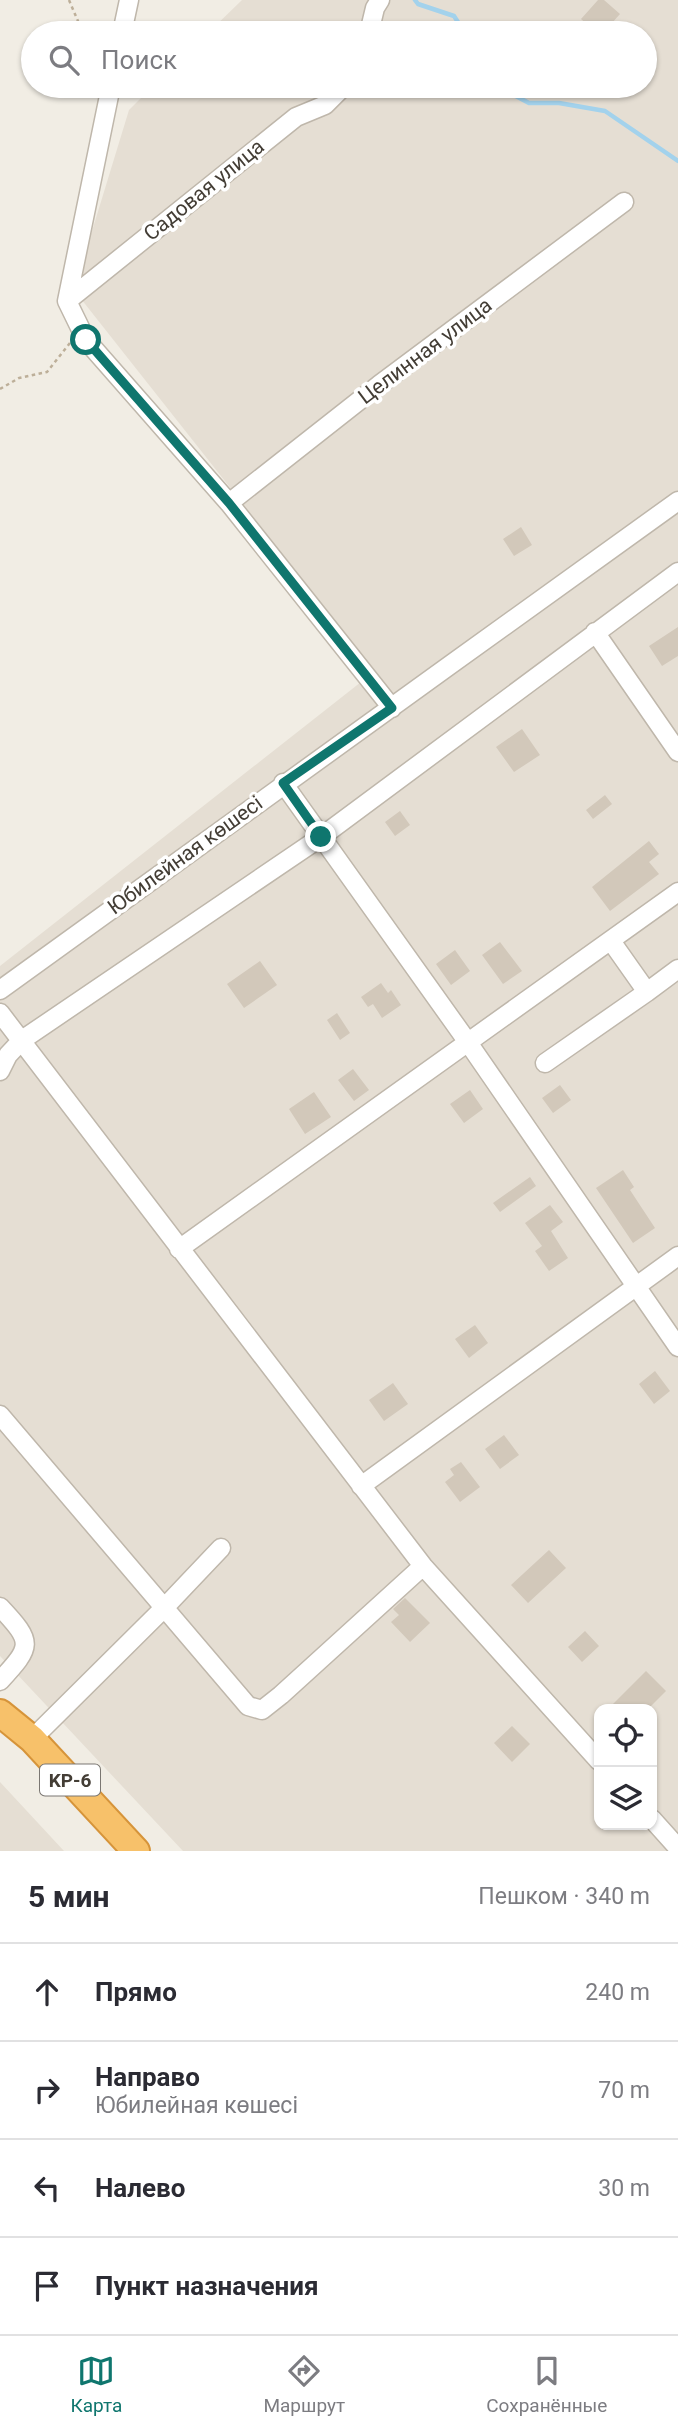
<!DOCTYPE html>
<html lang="ru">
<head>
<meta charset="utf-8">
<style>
  :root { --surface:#fff; --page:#f2f2f3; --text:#2b2b33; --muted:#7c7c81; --line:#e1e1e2; --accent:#0f766e }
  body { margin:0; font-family:Roboto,sans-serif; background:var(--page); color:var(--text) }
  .controls { position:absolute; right:21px; bottom:21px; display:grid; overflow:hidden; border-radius:14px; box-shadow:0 2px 5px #0004 }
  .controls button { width:63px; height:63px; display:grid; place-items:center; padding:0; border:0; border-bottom:2px solid var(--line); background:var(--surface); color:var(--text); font:35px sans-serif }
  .stop { position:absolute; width:21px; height:21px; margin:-16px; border:5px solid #0f766e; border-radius:50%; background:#fff }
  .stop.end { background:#0f766e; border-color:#fff; box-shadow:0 2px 7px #0008 }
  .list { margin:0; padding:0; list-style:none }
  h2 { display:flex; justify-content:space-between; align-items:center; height:91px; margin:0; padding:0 28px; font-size:30px }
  h2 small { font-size:23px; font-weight:400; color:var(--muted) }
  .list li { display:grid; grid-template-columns:46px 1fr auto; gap:21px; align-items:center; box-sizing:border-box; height:98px; padding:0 28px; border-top:2px solid var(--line) }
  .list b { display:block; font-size:26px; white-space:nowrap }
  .list p { margin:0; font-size:23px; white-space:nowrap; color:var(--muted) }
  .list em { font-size:23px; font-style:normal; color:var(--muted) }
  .icon { flex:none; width:38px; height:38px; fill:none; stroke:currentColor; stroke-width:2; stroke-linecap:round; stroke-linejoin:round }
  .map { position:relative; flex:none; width:678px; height:1851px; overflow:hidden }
  .search { position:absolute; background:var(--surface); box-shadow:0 2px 5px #0004; left:21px; right:21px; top:21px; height:77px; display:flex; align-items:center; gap:18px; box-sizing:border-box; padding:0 24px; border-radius:38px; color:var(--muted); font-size:26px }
  .sheet { height:483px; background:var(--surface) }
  nav { display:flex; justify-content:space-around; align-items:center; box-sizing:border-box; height:98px; border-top:2px solid var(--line); background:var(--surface); font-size:19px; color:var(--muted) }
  nav a { display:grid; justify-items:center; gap:4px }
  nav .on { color:var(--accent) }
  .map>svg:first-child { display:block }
  .residential { fill:#e5ded3; fill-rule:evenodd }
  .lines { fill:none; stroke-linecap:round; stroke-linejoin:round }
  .stream { stroke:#a3d2ec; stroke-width:4.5 }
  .building { fill:#d2c8ba }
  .minor-casing { stroke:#bfb7ab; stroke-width:21 }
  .highway-casing { stroke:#d6943a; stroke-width:30 }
  .path { stroke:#bdaf99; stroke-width:2.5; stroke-dasharray:3.5 3.5; stroke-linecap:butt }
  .minor { stroke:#fff; stroke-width:18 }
  .highway { stroke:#f7c16a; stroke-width:26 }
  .route { stroke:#0f766e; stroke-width:9 }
  .labels { text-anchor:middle; stroke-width:7; stroke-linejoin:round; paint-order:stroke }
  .shield { fill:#fff; stroke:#7b7772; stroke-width:2 }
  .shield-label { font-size:19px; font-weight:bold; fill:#433d35 }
  .street-label { font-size:21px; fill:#433d35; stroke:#fff }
</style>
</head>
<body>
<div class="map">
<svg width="678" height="1851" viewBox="0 0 678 1851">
  <rect width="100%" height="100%" fill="#f1ede4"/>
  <!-- residential -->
  <path class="residential" d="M242,0h436v1851h-495l-183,-195v-690l375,-295 -301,-381 55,-180 24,-24h492v-53h-437zM599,1709h53v116h-53z
    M0,1782l64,69h-64z"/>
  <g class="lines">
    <!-- stream -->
    <path class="stream" d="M415,0l3,4 36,12 11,17
      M504,86l6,7 19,10h30l46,8 73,50"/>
  </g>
  <!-- building -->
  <path class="building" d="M598,0h6l16,14 -17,19h-6l-16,-14z
    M521,527l11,18 -18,11 -11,-17z
    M678,627v29l-16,10 -13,-20z
    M522,729l18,26 -26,17 -18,-25z
    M605,795l7,9 -19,15 -7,-9z
    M400,811l10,14 -15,11 -10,-14z
    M649,841l10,13 -10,8 10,12 -49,37 -18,-24z
    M500,942l22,29 -19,13 -21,-29z
    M455,950l15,21 -19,14 -15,-21z
    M260,961l17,24 -33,23 -17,-24z
    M381,983l7,10 3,-3 10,15 -19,13 -9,-14 -5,3 -7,-10z
    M337,1013l13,20 -10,7 -13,-20z
    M353,1069l16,21 -15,11 -16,-21z
    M560,1085l11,15 -18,13 -11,-15z
    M470,1090l13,19 -19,14 -14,-19z
    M314,1092l17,25 -26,17 -16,-25z
    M623,1170l11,17 -4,3 25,38 -22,15 -37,-55z
    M530,1177l6,9 -36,26 -7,-9z
    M550,1205l13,17 -12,9 17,27 -19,13 -14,-20 7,-5 -17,-23z
    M475,1325l13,18 -19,15 -14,-19z
    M655,1371l15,20 -16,13 -15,-20z
    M393,1383l15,21 -24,17 -15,-21z
    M504,1435l15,20 -19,14 -15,-20z
    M461,1462l19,25 -20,15 -15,-20 9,-7 -4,-6z
    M549,1550l17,18 -38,35 -17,-18z
    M405,1598l25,25 -20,19 -19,-20 8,-7 -6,-6z
    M585,1631l14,15 -17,16 -14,-15z
    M646,1671l20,20 -18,18h-40z
    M512,1726l18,18 -18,18 -18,-19z"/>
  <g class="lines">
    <defs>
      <path id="minor" d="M122,33l7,-33
        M369,33l6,-25 5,-8
        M111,86l-44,215 19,39 143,163 163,205
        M67,301l229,-184 29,-12 19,-19
        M229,503l150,-118 245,-183
        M595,632l83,120
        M283,783l184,258 211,306
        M0,990c225,-164 452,-326 678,-489
        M647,992l31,-23
        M0,1013l423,553 176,195
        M545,1063l102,-71 -36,-51
        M0,1071l8,-16 14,-15 299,-203 357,-265
        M179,1249l499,-357
        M0,1415l248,291 14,4 19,-15 142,-129
        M361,1486l317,-230
        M0,1607c34,36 32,39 0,74
        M32,1739l133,-132 56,-59
        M652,1819l26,29"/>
      <path id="highway" d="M0,1713l32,26 104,112"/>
    </defs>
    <!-- minor casing -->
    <use href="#minor" class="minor-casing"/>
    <!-- highway casing -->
    <use href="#highway" class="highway-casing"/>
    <!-- path -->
    <path class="path" d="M69,0l14,33
      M0,389l19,-11 28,-6 23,-29"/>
    <!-- minor -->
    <use href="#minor" class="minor"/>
    <!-- highway -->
    <use href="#highway" class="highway"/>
  </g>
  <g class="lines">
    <!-- route -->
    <path class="route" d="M86,340l143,163 163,205 -109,75 38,54"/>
  </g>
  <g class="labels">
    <!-- shield labels -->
    <rect class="shield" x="40" y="1764.5" width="60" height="31" rx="5"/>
    <g class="shield-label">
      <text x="70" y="1787">KP-6</text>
    </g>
    <!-- street labels -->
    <g class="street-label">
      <text transform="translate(204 190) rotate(-39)" y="7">Садовая улица</text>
      <text transform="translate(425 351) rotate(-37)" y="7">Целинная улица</text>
      <text transform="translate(185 855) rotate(-36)" y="7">Юбилейная көшесі</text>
    </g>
  </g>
</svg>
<div class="controls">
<button><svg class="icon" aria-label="locate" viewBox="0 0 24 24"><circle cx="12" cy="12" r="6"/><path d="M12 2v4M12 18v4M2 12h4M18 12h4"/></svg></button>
<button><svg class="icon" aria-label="layers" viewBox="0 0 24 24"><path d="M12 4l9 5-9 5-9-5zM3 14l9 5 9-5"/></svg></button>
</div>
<div class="stop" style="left:86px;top:340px"></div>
<div class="stop end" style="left:321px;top:837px"></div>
<div class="search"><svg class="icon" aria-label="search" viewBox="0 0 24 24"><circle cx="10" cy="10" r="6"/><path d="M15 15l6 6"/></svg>Поиск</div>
</div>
<section class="sheet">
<h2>5 мин<small>Пешком · 340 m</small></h2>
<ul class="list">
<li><svg class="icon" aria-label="ahead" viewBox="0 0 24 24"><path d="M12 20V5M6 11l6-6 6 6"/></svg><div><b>Прямо</b></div><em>240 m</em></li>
<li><svg class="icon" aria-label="right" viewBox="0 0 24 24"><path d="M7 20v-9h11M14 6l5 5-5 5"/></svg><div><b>Направо</b><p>Юбилейная көшесі</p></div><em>70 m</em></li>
<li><svg class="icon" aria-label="left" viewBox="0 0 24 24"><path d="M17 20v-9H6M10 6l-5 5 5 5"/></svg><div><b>Налево</b></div><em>30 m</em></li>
<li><svg class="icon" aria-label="arrive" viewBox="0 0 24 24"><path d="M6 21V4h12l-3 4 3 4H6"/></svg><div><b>Пункт назначения</b></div></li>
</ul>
</section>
<nav>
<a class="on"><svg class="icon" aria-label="map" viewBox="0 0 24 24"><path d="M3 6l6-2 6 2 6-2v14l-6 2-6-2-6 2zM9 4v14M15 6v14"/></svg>Карта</a>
<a><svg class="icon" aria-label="directions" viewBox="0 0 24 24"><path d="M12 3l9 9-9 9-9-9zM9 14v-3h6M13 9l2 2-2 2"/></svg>Маршрут</a>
<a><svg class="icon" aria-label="saved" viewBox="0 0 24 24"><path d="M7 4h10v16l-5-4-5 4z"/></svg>Сохранённые</a>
</nav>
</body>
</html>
